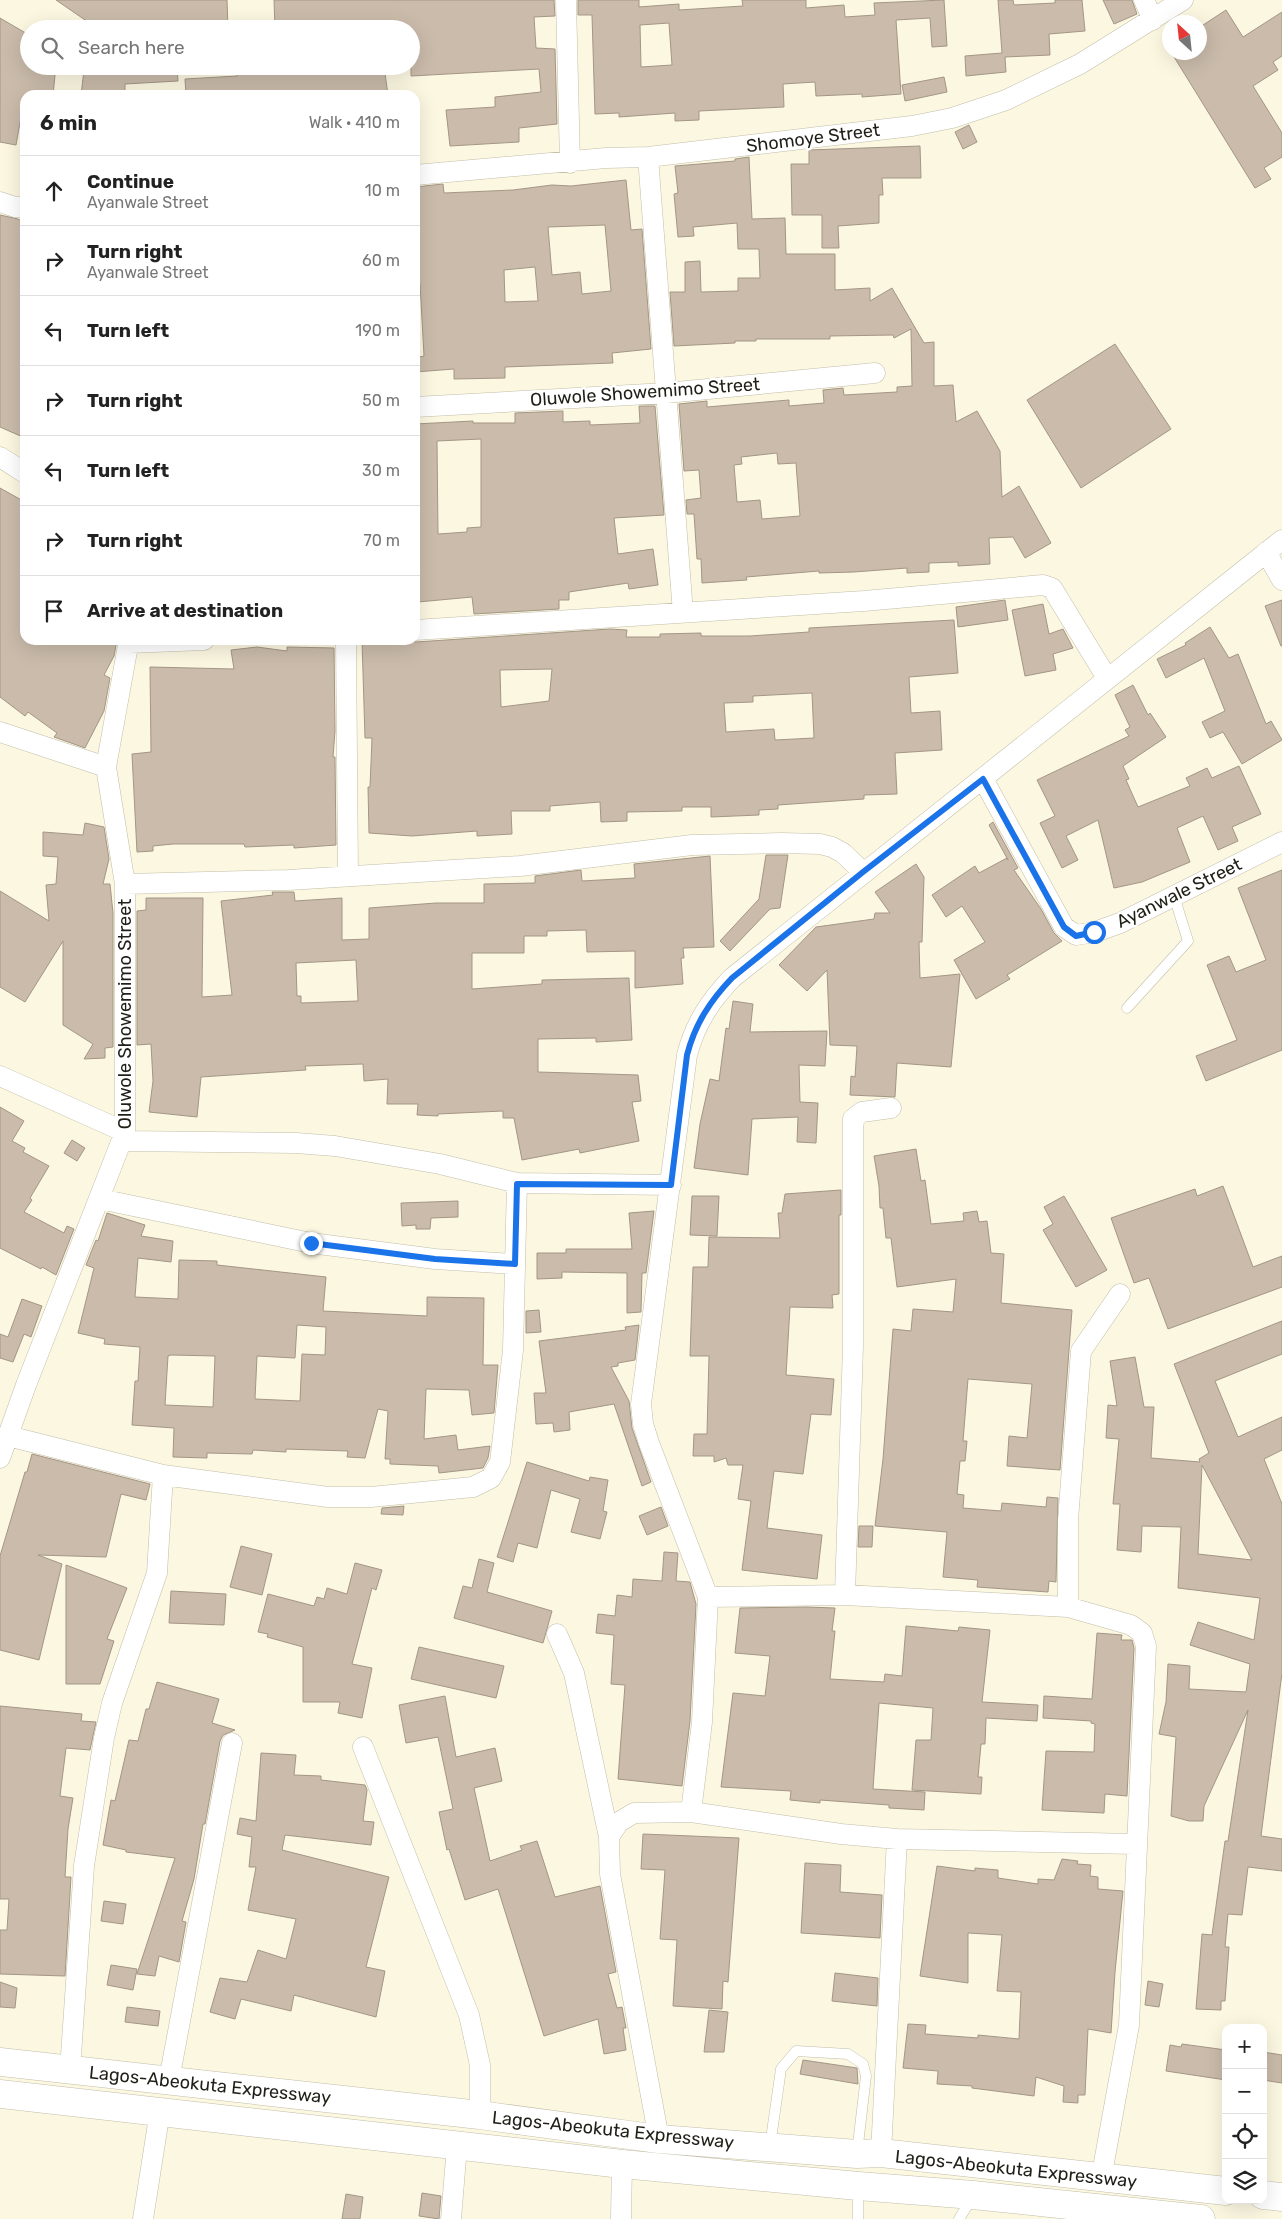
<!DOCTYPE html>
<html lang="en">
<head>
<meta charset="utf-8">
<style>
  :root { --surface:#fff; --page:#f6f6f6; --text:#222; --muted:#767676; --line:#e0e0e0 }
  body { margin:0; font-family:Rubik,sans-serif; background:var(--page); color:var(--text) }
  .controls { position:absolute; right:15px; bottom:15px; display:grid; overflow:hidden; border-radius:10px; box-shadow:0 5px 20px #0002 }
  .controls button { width:45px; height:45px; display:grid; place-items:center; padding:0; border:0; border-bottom:1px solid var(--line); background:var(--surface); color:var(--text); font:25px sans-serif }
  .compass { position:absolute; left:1162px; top:15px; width:45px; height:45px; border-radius:50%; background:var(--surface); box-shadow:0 5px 20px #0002; rotate:333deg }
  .stop { position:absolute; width:15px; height:15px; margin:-11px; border:4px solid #1a73e8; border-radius:50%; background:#fff }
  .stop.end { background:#1a73e8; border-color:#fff; box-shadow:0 1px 5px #0008 }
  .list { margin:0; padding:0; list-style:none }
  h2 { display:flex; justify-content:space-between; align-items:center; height:65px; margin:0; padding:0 20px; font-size:21px }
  h2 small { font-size:16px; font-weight:400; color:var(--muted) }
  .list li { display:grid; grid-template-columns:32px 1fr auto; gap:15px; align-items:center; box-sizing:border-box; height:70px; padding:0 20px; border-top:1px solid var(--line) }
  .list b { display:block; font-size:19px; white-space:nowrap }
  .list p { margin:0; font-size:16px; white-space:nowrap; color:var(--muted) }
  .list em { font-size:16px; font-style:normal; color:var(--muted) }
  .icon { flex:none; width:28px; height:28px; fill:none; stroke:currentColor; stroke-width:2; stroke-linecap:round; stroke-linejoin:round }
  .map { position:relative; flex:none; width:1282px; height:2219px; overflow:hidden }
  .search { position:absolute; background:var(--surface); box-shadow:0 5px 20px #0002; left:20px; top:20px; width:400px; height:55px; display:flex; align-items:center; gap:12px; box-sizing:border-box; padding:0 18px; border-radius:28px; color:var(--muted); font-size:19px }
  .panel { position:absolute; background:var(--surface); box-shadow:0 5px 20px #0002; left:20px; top:90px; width:400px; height:555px; border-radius:15px }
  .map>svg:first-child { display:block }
  .building { fill:#cabbaa; stroke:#a49685; fill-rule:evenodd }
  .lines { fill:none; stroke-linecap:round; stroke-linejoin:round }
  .lane-casing { stroke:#c2bea9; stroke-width:11 }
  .street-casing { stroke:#c2bea9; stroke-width:21 }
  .highway-casing { stroke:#c2bea9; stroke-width:29 }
  .lane { stroke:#fff; stroke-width:10 }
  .street { stroke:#fff; stroke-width:20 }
  .highway { stroke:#fff; stroke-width:28 }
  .route { stroke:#1a73e8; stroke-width:6 }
  .labels { text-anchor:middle; stroke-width:5; stroke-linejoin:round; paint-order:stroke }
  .street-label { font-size:18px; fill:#201f17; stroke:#fff }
</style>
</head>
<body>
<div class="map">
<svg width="1282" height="2219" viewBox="0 0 1282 2219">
  <rect width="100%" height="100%" fill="#fbf7e1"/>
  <!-- building -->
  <path class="building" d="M56,0h171l1,29h-144l4,-7z
    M274,0h280l1,16 -21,1 2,31 19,1 2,75 -38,4v14l-69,4 -4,-36 49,-3v-10l46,-5 -2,-23 -128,7v-47h-136z
    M578,0h61v7l40,-3v6l64,-4 -1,-6h64v8l38,-3 1,12 30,-2 -1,-12 70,-3 3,46 -15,1 -2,-29 -34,2 5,74 -39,3v-3l-46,2 -1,-14 -32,2 1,23 -85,4v9l-24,1v-8l-56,4v-4l-24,1 -3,-99h-14zM669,23l3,42 -31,2 -1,-42z
    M998,0h15l1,5 41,-2v-3h27l3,31 -36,3 1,21 -45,2 1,15 -40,4 -1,-20 37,-3z
    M1103,0h29l5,14 -23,10z
    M1226,10l17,27 39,-25v44l-9,6 5,8 -25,16 29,47v24l-18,11 7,11 -16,9 -84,-136h29v-25z
    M0,18l29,17v31l26,9 -2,20h-28l-9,50 -16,-3z
    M102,66h75l1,15 -53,3v11h-44l3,-25 16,4z
    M280,66h12v5l37,-5h55l4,29h-202l-1,-16 52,-3 -1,-4z
    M944,77l3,15 -42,9 -3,-16z
    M969,125l8,17 -14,7 -8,-17z
    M920,146l1,32h-39l1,17h-4v28l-41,3 1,22h-17v-33h-30l-1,-51h18v-14z
    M749,157l3,62 33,-1 1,36h49v36l35,-2v13l22,-13 32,55 10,-1v44l19,-1 3,37 21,-11 23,40 2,46 17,-11 32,57 -26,15 -12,-21 -24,1 1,26 -32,2v-4l-29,1v9l-22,1v-5l-53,4 -35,1v-2l-73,6 1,3 -45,3 -1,-24h-4l-3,-45h-7l-1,-14 15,-2 -2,-28 -15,1 -5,-67 28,-3v6l82,-7v6l35,-3 -1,-13 20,-2 1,7 53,-3v-5l15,-1 -1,-57 -17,9 -1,-3 -63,1v3h-74v2h-21v2l-61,3 -4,-54h15v-30l15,-1 1,31 37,-1v-13h22l-1,-29h-21l-1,-26 -44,4 1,9 -16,1 -4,-43 4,-1 -3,-27 60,-5v-2zM777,453l1,11 18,-1 4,53 -38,3 -2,-19 -23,2 -3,-37 8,-1 -1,-7z
    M626,180l5,50 11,-1 9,120 -39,4 1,10 -108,4v11l-51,1v-10l-39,3v-14l9,-2 -4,-73h-5v-96l28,-3 1,9 69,-3 39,-5 19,1zM605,225l6,66 -29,3 -2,-22 -28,3 -4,-48zM535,267l3,34 -33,1 -1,-32z
    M0,215l18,4 7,4v215l-25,-11z
    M1115,344l56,85 -90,59 -54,-88z
    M639,406h16l9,109 -50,3 4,36 35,-5 5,36 -29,4 -1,-6 -59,9v8h-10v9l-85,5 -2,-17 -54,5 -3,-53v-125l58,-3v2h42v-10l48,-2v11l27,-1v4l50,-2zM481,439v88l-14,1v4l-29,2 -1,-93z
    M0,488l25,14v138h92l-3,16 -10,19 6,3 -6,33 -19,37 -31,-11 3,-4 -29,-21 -3,4 -25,-19z
    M1005,600l3,20 -50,7 -2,-20z
    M1282,600v46h-1l-16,-40z
    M1043,604l6,30 14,-5 10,19 -20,6 3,16 -31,6 -13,-66z
    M954,620l4,53 -49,4 2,36 29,-2 2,39 -47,3 2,41 -33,1v4l-86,6v4l-19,1v5l-48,2v-10h-29v4l-55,1v9l-26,1 -1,-20 -50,4v5h-39l1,23 -35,2v-5l-65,5 -43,-3 -1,-46h2l2,-49h-7l-3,-98h47l7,2 194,-13 17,1 -1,7h34v-3l41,-1v3h49l59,-4v-4zM552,669l-3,32 -48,6 -1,-37zM812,693l2,45 -39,2 -1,-11 -48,3 -2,-29 29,-1v-6z
    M1210,627l19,31 9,-4 28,70 5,-3 11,19 -40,24 -19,-32 -13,6 -8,-16 23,-11 -21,-53 -38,20 -9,-19 29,-14 -1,-2z
    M257,647l30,4v-4l47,1 1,83 -2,26h2l1,88 -42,3v-3l-49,2 -1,-3h-71l-20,2v5l-16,1 -5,-98 19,-2 -1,-85 84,2 -3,-19z
    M1133,685l15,30 2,-2 16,24 -43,29 6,13 -3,1 12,27 52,-21 -4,-8 21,-10 5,10 27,-12 22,48 -29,13 6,14 -20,9 -15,-34 -26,12 13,34 -48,20 -28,6 -16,-68 -32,16 12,24 -16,8 -22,-45 15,-7 -18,-36 92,-44 -4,-6 5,-3 -15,-32z
    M993,822l25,46 -4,2 27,39 13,24 8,8 -55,34 3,4 -34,20 -22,-39 31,-18 -23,-36 -16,11 -14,-22 43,-29 4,7 28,-15 1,2 -19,-35z
    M85,823l19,4 5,32 -6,25h7l3,29v134l-8,1v10l-21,1 9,-15 -30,-19v-84l-38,61 -25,-15v-96l49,30 -3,-36 10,-1 2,-27 -15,-1v-24l40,3z
    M766,855h22l-8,53 -10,1 -40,42 -10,-10 39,-42z
    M710,856l4,91 -31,1 1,10h-3l2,26 -48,4v-37l-48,1 -1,-22 -39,1v5h-23v17h-52v36l70,-5v-4l87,-2 3,62 -36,2v-4l-58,1v33l100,3 3,26 -9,1 7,39 -59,12 -1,-4 -57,11 -8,-42h-11v-7l-65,3v2l-21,-1 1,-11h-31l1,-25 -24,2 -1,-17 -58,2 1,4 -105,7 -4,40 -48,-5 4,-31 -2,-37 -14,1v-134l9,-1v-12h57l-1,99 30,-2 -11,-94 52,-6 -1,-3h22l1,9 47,-3v42l27,-1v-31l67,-5h48v-19l51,-1v-7l46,-6 1,11 53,-3 -1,-14zM356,960l2,41 -57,2v-7h-4l-1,-33z
    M916,864l8,13 -2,65h-3l1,36 40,-4 -9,93 -54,-4 -2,34 -45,-2 1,-19 4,1 2,-31 -27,-1 -3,-75 -20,21 -28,-26 37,-38 58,-8 1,-6h15l-15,-21z
    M1282,870v180l-76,31 -10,-25 41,-16 -30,-75 22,-9 7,16 30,-12 -28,-72z
    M733,1001l20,3 -3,28 77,-1 -2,35 -26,-1 1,37 18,1 -2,40 -19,-1 1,-25 -46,2 -4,56 -54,-7 6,-44 10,-45 9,2 7,-53 3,1z
    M0,1107l24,14 -12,20 13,7 -2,4 26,14 -19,32 2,2 -8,12 40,21 3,-7 7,3 -18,46 -14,-8 -1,2 -41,-21z
    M72,1140l13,8 -8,13 -13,-8z
    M916,1149l5,32 4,-1 6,44 33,-3 -1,-8 14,-2 2,11 8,-1 4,32 13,1 -3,49 71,7 -12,160 -53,-4 2,-30 18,2 5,-54 -64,-5 -5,62h4l-2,20h-5l-3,33 7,1 -1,13 38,3 1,-8 44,4 1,-10 11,1 -2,84 -7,-1 -1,11 -71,-5 1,-7 -35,-3 4,-45 -72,-6 8,-67 10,-130 18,2 2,-22 40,3 3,-33 -59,8 -6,-49h-5l-3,-30h-3l-1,-22 -5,-30z
    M1223,1186l30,81 29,-11v31l-114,42 -19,-51 -15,5 -23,-65 84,-29 2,7z
    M841,1190v25h-2v79l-7,1 1,13 -43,-1 -4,68 48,4 -3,36 -20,-1 -8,60 -29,-3 -7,57 55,7 -5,44 -75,-9 9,-69 -13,-2 5,-34h-15l-2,-7 -12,4v-6h-21l1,-22h13l2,-78h-19l3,-89h15l1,-30 71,1 -2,-25h4l3,-19z
    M692,1196h27l-2,40 -27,-1z
    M1064,1196l43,74 -31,17 -33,-57 10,-6 -9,-17z
    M458,1201v16l-27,1 -1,11h-14v-4l-14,1 -1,-23z
    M654,1211l-8,62h-4l-1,39 -14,1v-40l-65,-1v6l-25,1v-26h29v-4h66l-3,-36z
    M107,1213l38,12 -4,11 32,5 -2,21 -33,-4 -3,39 43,2 1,-39 38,1v4l109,12 -3,34 104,5v-19l57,1 -1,67h15l-4,48 -22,2 -3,-25 -43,-1 -2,50 32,-4 2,15 32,-4 -2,12 -5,10 -44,5 -1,-7 -48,-2v-5h-5l3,-48 -10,-2 -13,49 -18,-1 1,-6 -62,-2v3l-33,-2 -1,4 -45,-1v5l-34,-1 1,-29 -42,-3 3,-44h3l2,-34 -36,-3 1,-5 -27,-6 16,-65 -8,-3 10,-25 2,1zM297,1325l29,2 -1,28 -23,-1 -2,47 -45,-2 2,-43 38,2zM171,1355l44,1 -2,51 -48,-2 3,-49z
    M22,1299l20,7 -11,31 -7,-3 -11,28 -13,-4v-24l8,3z
    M539,1310l2,22 -15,1v-22z
    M1282,1321v33l-67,27 23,56 44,-20v33l-18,9 18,45v169l-21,163 21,3v32l-34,-4 -6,48 -14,-1 -3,33h4l-4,54h-4v9l-25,-1 6,-75 10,1 13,-94h3l20,-131 -44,96 -1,15h-14l-18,-5 5,-79 -17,-3 7,-32 2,-38 22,2 -1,23 57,3 4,-28 -60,-19 8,-23 56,18 6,-42 -82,-10 3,-61 -39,-1 -1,26 -24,-2 3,-46h-7l6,-65 -13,-1 2,-33 9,1 -7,-45 25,-4 9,50h10l-3,51 49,4 -1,-3 10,-6 -35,-89zM1202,1465l50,95 -54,-6z
    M639,1325l-4,35 -17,3v3l-7,1 18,34 3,27 19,54 -9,4 -28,-82 -45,8 1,18 -16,2 -1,-9 -17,1 -2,-31h12l-7,-52 87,-11 -1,-3z
    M32,1454l118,30 -4,16 -25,-6 -15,63 -68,-2 24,9 -23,96 -39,-10v-94l25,-84h2z
    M527,1462l62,19 1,-4 18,3 -5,31 4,1 -7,27 -29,-7 9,-33 -29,-9 -14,58 -19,-5 -5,19 -16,-5z
    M404,1506l-1,9 -22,-1 1,-6z
    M661,1507l7,19 -21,9 -8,-19z
    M859,1526h14l-1,21h-14z
    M241,1546l31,8 -10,41 -32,-8z
    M664,1552l14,1 -2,28 14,1 6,22 -6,117 -8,65 -64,-7 7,-94 -14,-1 3,-49 -18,-2 2,-19 17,2 2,-21 15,2 1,-18 29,2z
    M479,1559l15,4 -7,29 65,19 -9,32 -89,-25 9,-32 9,2z
    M355,1563l27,7 -6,20 -4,-2 -20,76 20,4 -10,50 -24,-5 2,-11h-37v-55l-36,-10 1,-3 -10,-2 10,-38 46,12 3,-9 7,2 3,-11 20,6z
    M66,1565l61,23 -20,51 7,2 -14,43h-34z
    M171,1591l55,3 -2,31 -55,-2z
    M806,1607l29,1 -3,23h3l-5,48 54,3 1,-8 17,2 4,-50 52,5 1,-4 31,3 -8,72 56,3 -1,16 -51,-3 -1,26h-4l-3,33h4l-1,17 -69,-4 4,-50h15l2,-32 -54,-5 -6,86 52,3 -1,18 -35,-2v-3l-69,-5v3l-30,-3 1,-9 -70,-4 12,-94 32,3 5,-40 -35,-3 5,-45z
    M1097,1633l25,2 -1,5h11l2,8 -7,148 -22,-2 -1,19 -62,-3 4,-59 48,1 1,-28 -4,-1v-2l-48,-3 1,-22 48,3z
    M419,1647l85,19 -8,32 -85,-19z
    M157,1682l62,17 -7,24 23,7 -12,5 -3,6 -15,83h-2l-9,55 -12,42 4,1 -7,40 -20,-6 -4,20 -18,-2 38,-116 -49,-6v-2l-23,-5 8,-45 4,1 14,-61 9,1 8,-32h3z
    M445,1696l11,61 39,-9 7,33 -28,7 16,73 32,-11 -2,-4 17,-5 18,56 45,-11 16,86 -8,2 9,34 5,-1 4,21h-3l3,22 -22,4 -6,-35 -54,17 -46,-147 -33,11 -16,-51 -2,1 -8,-38 14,-3 -15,-72 -32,6 -7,-38z
    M0,1706l82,8 -1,7 15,1 -6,28 -24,-2 -6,48 13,2 -5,31 -3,48h6l-6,99 -65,-2v-44h7l2,-31h-9z
    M261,1753l35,2 -2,20 27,1v4l44,5 2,5 -4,31 11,1 -3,23 -86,-10 -3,15 107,27 -23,90 19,4 -9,46 -82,-22 -3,16 -50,-12 -6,20 -25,-7 10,-34 27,4 11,-32 28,9 10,-40 -48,-9 8,-43h-7l3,-30 -15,-3 3,-16 16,3z
    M643,1834l96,4 -11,144 -5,-1 -1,28 -49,-3 4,-66 -17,-1 5,-69 -24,-1z
    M1062,1859l16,2 -1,3 14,1 -1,11 8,1v12l25,2 -8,81 -4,61 -23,-4 -3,66h-7v8l-15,-1 1,-16 -28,-9 -2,19 -62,-8v-2l-35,-2 1,-13 -35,-3 5,-44 18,1 -1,9 53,4v-3l41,4 2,-47 -24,-1 5,-56 -34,-2v50l-48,-7 17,-110 38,5v-3l23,2v8l40,6v-5l16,1z
    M805,1863l36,2 -1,27 42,3 -2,43 -79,-5z
    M104,1901l22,3 -3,20 -22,-3z
    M111,1965l26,4 -4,21 -26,-5z
    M835,1973l43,5 -1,28 -45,-5z
    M1148,1981l15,3 -4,23 -14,-2z
    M0,1982l17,6 -2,20 -15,-1z
    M127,2007l33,4 -2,15 -33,-4z
    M709,2010l19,2 -4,40h-20z
    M1182,2044l44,6v30l-60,-9 4,-26 11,2z
    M1263,2052l19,3v28l-19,-3z
    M803,2060l54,8 1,16 -58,-10z
    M422,2193l19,3 -2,23 -20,-3z
    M346,2194l17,3 -3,22h-18z"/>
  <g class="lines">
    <defs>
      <path id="lane" d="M1127,1008l61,-67 -14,-45
        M770,2146l11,-77 15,-18 52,3 15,10 3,12 -9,77
        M858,2188v31
        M959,2219l13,-21"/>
      <path id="street" d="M566,0l4,163
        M1144,0l9,20
        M648,157l35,456
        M415,175l191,-17 42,-1 264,-31 40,-8 54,-18 74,-36 103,-64
        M0,202l15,5h10
        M415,407l251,-14 209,-20
        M0,457l25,16
        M1266,552l16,28
        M415,630l449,-29 179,-16 9,3 55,90
        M346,640l2,235
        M128,643l76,-3
        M0,732l106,35
        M983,779l81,148 12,8 19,-3 25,-9 162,-81
        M125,884l163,-4 232,-14 172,-21 90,-2 38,1 12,3 11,6 20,19
        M0,1076l125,56
        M123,1141l173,2 39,3 105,18 77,19 154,2
        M100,1199l211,44 124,16 80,5
        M8,1436l155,39 165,22h43l102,-10 18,-9 9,-16 13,-112 4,-167
        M0,1458l26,-73 99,-253v-248l-19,-117 23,-127
        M845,1595l8,-249v-227l9,-7 29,-4
        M708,1597l137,-2 223,12 63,18 11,8 4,13 -17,379 -28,154
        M1068,1607v-87l13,-169 39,-57
        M557,1634l17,39 35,164
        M363,1747l106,268 11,50v50
        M691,1812l150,22 56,5 239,5
        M70,2070l14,-204 20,-128 8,-35 45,-130 6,-98
        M169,2080l63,-337
        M659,2139l-49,-265 -1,-37 10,-15 15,-9 57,-1 11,-90 6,-125 -59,-154 -6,-19 -2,-20 46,-349c8,-31 23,-54 45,-77l550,-438
        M881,2153l16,-314
        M143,2219l17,-108
        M451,2219l6,-73
        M621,2219l1,-55"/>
      <path id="highway" d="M0,2062l480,53 179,24 198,15 24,-1 345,38
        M0,2094l622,70 236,22 115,9 228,24
        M1263,2195l19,2"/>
    </defs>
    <!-- lane casing -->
    <use href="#lane" class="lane-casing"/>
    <!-- street casing -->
    <use href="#street" class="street-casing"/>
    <!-- highway casing -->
    <use href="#highway" class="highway-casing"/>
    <!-- lane -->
    <use href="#lane" class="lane"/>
    <!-- street -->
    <use href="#street" class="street"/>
    <!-- highway -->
    <use href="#highway" class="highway"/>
  </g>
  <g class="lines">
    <!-- route -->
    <path class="route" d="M311,1243l124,16 80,5 2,-80 154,1 16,-130c8,-31 23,-54 45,-77l131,-106 120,-93 81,148 12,9 18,-4"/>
  </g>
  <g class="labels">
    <!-- street labels -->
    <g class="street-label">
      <text transform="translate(813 138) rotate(-7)" y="6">Shomoye Street</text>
      <text transform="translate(645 392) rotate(-4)" y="6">Oluwole Showemimo Street</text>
      <text transform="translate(1179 893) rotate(-26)" y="6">Ayanwale Street</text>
      <text transform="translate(125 1014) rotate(-90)" y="6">Oluwole Showemimo Street</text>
      <text transform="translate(210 2085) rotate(6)" y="6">Lagos-Abeokuta Expressway</text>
      <text transform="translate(613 2130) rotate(6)" y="6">Lagos-Abeokuta Expressway</text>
      <text transform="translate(1016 2169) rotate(6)" y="6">Lagos-Abeokuta Expressway</text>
    </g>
  </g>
</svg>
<div class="controls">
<button>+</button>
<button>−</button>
<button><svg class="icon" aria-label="locate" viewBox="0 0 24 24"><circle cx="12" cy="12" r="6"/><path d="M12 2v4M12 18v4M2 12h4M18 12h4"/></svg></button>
<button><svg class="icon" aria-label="layers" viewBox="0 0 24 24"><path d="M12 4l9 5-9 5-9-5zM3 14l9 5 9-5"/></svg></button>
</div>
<svg class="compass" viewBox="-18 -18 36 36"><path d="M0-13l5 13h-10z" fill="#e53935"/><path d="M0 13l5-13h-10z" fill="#767676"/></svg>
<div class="stop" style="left:1094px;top:932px"></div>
<div class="stop end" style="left:311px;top:1243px"></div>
<div class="search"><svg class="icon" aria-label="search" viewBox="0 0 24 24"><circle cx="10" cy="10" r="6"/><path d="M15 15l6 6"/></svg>Search here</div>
<section class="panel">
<h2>6 min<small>Walk · 410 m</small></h2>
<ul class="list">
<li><svg class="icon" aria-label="ahead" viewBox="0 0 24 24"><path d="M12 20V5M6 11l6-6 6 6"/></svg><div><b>Continue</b><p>Ayanwale Street</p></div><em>10 m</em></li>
<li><svg class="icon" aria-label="right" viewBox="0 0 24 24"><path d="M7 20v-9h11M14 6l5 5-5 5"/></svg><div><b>Turn right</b><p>Ayanwale Street</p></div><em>60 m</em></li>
<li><svg class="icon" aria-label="left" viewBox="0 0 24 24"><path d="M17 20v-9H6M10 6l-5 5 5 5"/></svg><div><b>Turn left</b></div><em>190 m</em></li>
<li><svg class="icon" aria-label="right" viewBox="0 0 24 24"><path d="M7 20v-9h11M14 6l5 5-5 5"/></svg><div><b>Turn right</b></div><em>50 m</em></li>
<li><svg class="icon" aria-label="left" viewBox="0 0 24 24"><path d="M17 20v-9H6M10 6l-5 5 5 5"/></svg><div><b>Turn left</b></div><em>30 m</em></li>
<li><svg class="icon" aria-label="right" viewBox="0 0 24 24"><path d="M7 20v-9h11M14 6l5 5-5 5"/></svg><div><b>Turn right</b></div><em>70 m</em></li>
<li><svg class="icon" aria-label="arrive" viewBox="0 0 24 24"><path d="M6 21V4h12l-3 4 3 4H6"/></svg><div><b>Arrive at destination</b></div></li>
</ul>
</section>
</div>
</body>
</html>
